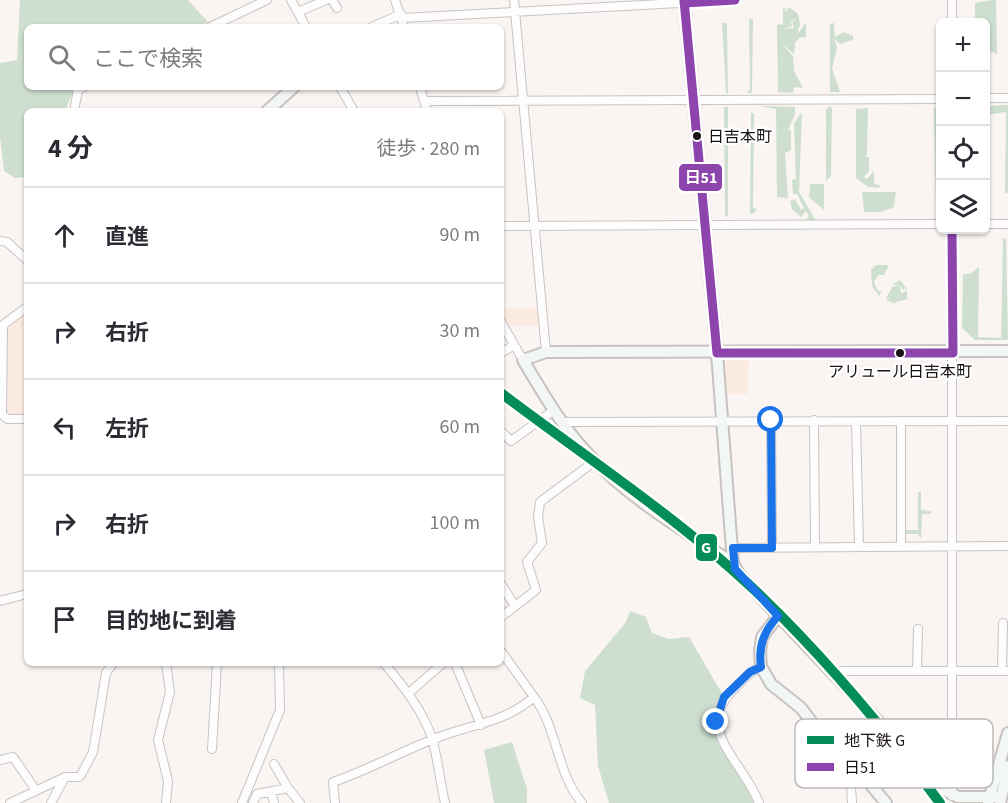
<!DOCTYPE html>
<html lang="ja">
<head>
<meta charset="utf-8">
<style>
  :root { --surface:#fff; --page:#f2f2f3; --text:#2b2b33; --muted:#7c7c81; --line:#e1e1e2 }
  body { margin:0; font-family:"Source Sans 3","Noto Sans JP",sans-serif; background:var(--page); color:var(--text) }
  .controls { position:absolute; right:18px; top:18px; display:grid; overflow:hidden; border-radius:9px; box-shadow:0 2px 4px #0004 }
  .controls button { width:54px; height:54px; display:grid; place-items:center; padding:0; border:0; border-bottom:2px solid var(--line); background:var(--surface); color:var(--text); font:30px sans-serif }
  .stop { position:absolute; width:18px; height:18px; margin:-14px; border:4px solid #1a73e8; border-radius:50%; background:#fff }
  .stop.end { background:#1a73e8; border-color:#fff; box-shadow:0 2px 6px #0008 }
  .list { margin:0; padding:0; list-style:none }
  h2 { display:flex; justify-content:space-between; align-items:center; height:78px; margin:0; padding:0 24px; font-size:26px }
  h2 small { font-size:20px; font-weight:400; color:var(--muted) }
  .list li { display:grid; grid-template-columns:39px 1fr auto; gap:18px; align-items:center; box-sizing:border-box; height:96px; padding:0 24px; border-top:2px solid var(--line) }
  .list b { display:block; font-size:22px; white-space:nowrap }
  .list em { font-size:20px; font-style:normal; color:var(--muted) }
  .icon { flex:none; width:33px; height:33px; fill:none; stroke:currentColor; stroke-width:2; stroke-linecap:round; stroke-linejoin:round }
  .map { position:relative; flex:none; width:1008px; height:803px; overflow:hidden }
  .search { position:absolute; background:var(--surface); box-shadow:0 2px 4px #0004; left:24px; top:24px; width:480px; height:66px; display:flex; align-items:center; gap:15px; box-sizing:border-box; padding:0 21px; border-radius:9px; color:var(--muted); font-size:22px }
  .panel { position:absolute; background:var(--surface); box-shadow:0 2px 4px #0004; left:24px; top:108px; width:480px; height:558px; border-radius:9px }
  .map>svg:first-child { display:block }
  .built { fill:#fcebe3 }
  .green { fill:#cedfcf }
  .lines { fill:none; stroke-linecap:round; stroke-linejoin:round }
  .street-casing { stroke:#c8c3c0; stroke-width:10 }
  .secondary-casing { stroke:#c8c3c0; stroke-width:14 }
  .street { stroke:#fefdfd; stroke-width:8 }
  .secondary { stroke:#f2f7f5; stroke-width:10 }
  .bus-1-casing { stroke:#fff; stroke-width:14 }
  .bus-1 { stroke:#8e44ad; stroke-width:9 }
  .metro-1-casing { stroke:#fff; stroke-width:15 }
  .metro-1 { stroke:#048d58; stroke-width:10 }
  .route { stroke:#1a73e8; stroke-width:8 }
  .bus-dot { fill:#191411; stroke:#fff; stroke-width:2 }
  .labels { text-anchor:middle; stroke-width:4.5; stroke-linejoin:round; paint-order:stroke }
  .bus-label { font-size:16px; fill:#191411; stroke:#fff; text-anchor:start }
  .key { fill:#fff; stroke:#bab8b8; stroke-width:1.5 }
  .key-label { font-size:16px; fill:#191411 }
  .line-badge { stroke:#fff; stroke-width:2 }
  .badge-label { font-size:16px; text-anchor:middle; font-weight:bold; fill:#fff }
</style>
</head>
<body>
<div class="map">
<svg width="1008" height="803" viewBox="0 0 1008 803">
  <rect width="100%" height="100%" fill="#faf4f2"/>
  <!-- built -->
  <path class="built" d="M540,307l1,19h-33l-7,-10v-8z
    M27,314v101h-22l2,-88z
    M722,360h27l-1,34h-24z"/>
  <!-- green -->
  <path class="green" d="M20,0h168l20,22 -11,5h-170v60h57l-12,7 -7,17h-38v66l-12,1 -11,-7 -4,-35v-73l17,-3z
    M993,0h3l1,55 -5,-4 -6,5v-34h-16v-2h5v-17z
    M789,7l9,7 2,11 -3,9 9,-11v14l-7,1 -4,5 -1,11 -13,-11 12,13 1,15 9,17 -9,-1 -1,6 -15,-1 -1,-67 6,-1v-16h3l-1,3 10,8 -4,3 1,4 -9,3 11,-1 -2,-6 4,-2 -10,-8z
    M749,19h4l-1,74h-5l3,-4z
    M722,23h5l1,70h-2z
    M834,23l1,14 9,-5 9,4v4l-13,4 -6,-5 3,8 -5,22 8,23h-10v-68z
    M1008,105v88h-3l1,-81 -20,3v-9z
    M760,106l35,1v7l-7,16h3v20l-6,3 3,45 -11,-1 -1,-88z
    M829,106l3,2 -1,68 -5,5v-71z
    M724,107h4v109l-3,1z
    M868,108l-1,47 -3,1 5,1v14l-5,6 3,2 7,-8v13l5,1 1,3 -12,-1 -12,-9v-69z
    M934,108h3l2,4 1,45 -2,1 1,38 -3,15z
    M802,112l-3,80 17,29 -10,-1 3,-4 -3,-5 -5,6 -9,-8 -2,-8 5,-2 6,11 3,-2 -7,-14h-4l-1,-14 4,-1 -2,-56z
    M751,113h3l-1,95 4,1 -3,4 -4,1z
    M810,184h14v26l-15,-13z
    M862,192h34l-2,15 -13,5h-17z
    M1003,238l3,1 2,101h-33l-13,-12 1,-54h7l9,-7 -1,70 23,1z
    M876,265h13l-5,10h-6l-4,7 4,9h4l-3,5 -7,-10 -1,-16z
    M900,280l6,8 -3,2 -3,-4 1,8 -6,4 12,-8v9l-14,4 -8,-4h7l-6,-1 7,-12h7l-7,-2z
    M918,492h3v18l10,1v3h-9l-1,25 -3,-5h-12v-4h12z
    M630,611l16,6 6,16 17,6 20,-2 35,60 -8,25 43,81h-150l-11,-37 -3,-61 -15,-7 5,-27 41,-49z
    M512,742l15,47v14h-33l-10,-53z"/>
  <g class="lines">
    <defs>
      <path id="street" d="M291,0l15,27
        M332,0l5,8
        M395,0l9,27
        M514,0l32,352
        M952,0v22
        M298,12l28,-12
        M402,18l333,-18
        M210,27l57,-27
        M372,27l29,-13
        M340,87l14,24
        M420,87l7,24
        M986,98h22
        M424,101l516,-2
        M74,111l4,-21 6,-3
        M986,224h22
        M501,226l439,-2
        M952,230v566
        M0,241l7,1 20,18
        M501,322l22,38
        M3,325l-1,89 5,5h20
        M0,327l27,-20
        M501,353l13,-8
        M771,420l1,128
        M814,420l1,127
        M901,421v125
        M562,422l446,-1
        M856,422l3,125
        M501,431l10,10 43,-31
        M733,548l275,-2
        M501,584l14,22
        M0,601l27,-7
        M501,617l35,-27 -9,-28 15,-19 -4,-26 2,-15 55,-41
        M166,663l4,29 -12,48 10,41 -2,22
        M384,663c19,23 38,46 48,75 6,21 8,44 13,65
        M455,663l26,62
        M831,671h177
        M917,671l1,-42
        M1002,671l1,-48
        M409,693l34,-30
        M534,697c24,32 22,75 48,106
        M212,749l5,-86
        M0,760l13,-3 22,32
        M274,764l14,24
        M271,792l3,11
        M10,803l55,-26h14l2,-2 12,-23 13,-79 7,-10
        M51,803l14,-26
        M242,803l38,-93 -1,-47
        M253,803l4,-9 31,-6 12,15
        M335,803l-2,-21c35,-12 67,-30 101,-43 36,-15 69,-15 100,-42l-33,-46
        M759,803c-16,-43 -68,-74 -23,-116 9,-9 14,-16 25,-20
        M852,803l-2,-32 47,-31"/>
      <path id="secondary" d="M684,0l33,353 16,210 6,11 202,214 17,9h42
        M267,111l27,-24
        M733,563c-50,-33 -103,-64 -144,-108 -27,-28 -46,-62 -66,-95l23,-8 462,-1
        M778,616l-16,21 -2,14 1,16 5,8 5,9 30,24 16,21 39,38 30,36
        M988,803l20,-70
        M1000,803l8,-37"/>
    </defs>
    <!-- street casing -->
    <use href="#street" class="street-casing"/>
    <!-- secondary casing -->
    <use href="#secondary" class="secondary-casing"/>
    <!-- street -->
    <use href="#street" class="street"/>
    <!-- secondary -->
    <use href="#secondary" class="secondary"/>
    <defs>
      <path id="bus-1" d="M684,0l33,353h236l-1,-123
        M684,3l51,-3"/>
    </defs>
    <!-- bus-1 casing -->
    <use href="#bus-1" class="bus-1-casing"/>
    <!-- bus-1 -->
    <use href="#bus-1" class="bus-1"/>
    <defs>
      <path id="metro-1" d="M501,393c87,66 182,128 261,204 64,62 125,135 178,206"/>
    </defs>
    <!-- metro-1 casing -->
    <use href="#metro-1" class="metro-1-casing"/>
    <!-- metro-1 -->
    <use href="#metro-1" class="metro-1"/>
  </g>
  <g class="lines">
    <!-- route -->
    <path class="route" d="M716,722l8,-25 26,-25 11,-5c-3,-21 3,-36 17,-51l-43,-47 -2,-21h39l-1,-128"/>
  </g>
  <!-- markers -->
  <g class="bus-dot">
    <circle cx="697" cy="136" r="5"/>
    <circle cx="900" cy="353" r="5"/>
  </g>
  <g class="labels">
    <!-- bus labels -->
    <g class="bus-label">
      <text x="708" y="142">日吉本町</text>
      <text x="900" y="377" text-anchor="middle">アリュール日吉本町</text>
    </g>
  </g>
  <!-- legend -->
  <rect x="795" y="719" width="198" height="69" rx="9" class="key"/>
  <rect x="807" y="736" width="27" height="8" fill="#048d58"/>
  <rect x="807" y="763" width="27" height="8" fill="#8e44ad"/>
  <g class="key-label">
    <text x="844" y="746">地下鉄 G</text>
    <text x="844" y="773">日51</text>
  </g>
  <g class="line-badge">
    <rect x="678" y="163" width="45" height="29" rx="6" fill="#8e44ad"/>
    <rect x="695" y="533" width="23" height="29" rx="6" fill="#048d58"/>
  </g>
  <g class="badge-label">
    <text x="701" y="183">日51</text>
    <text x="706" y="553">G</text>
  </g>
</svg>
<div class="controls">
<button>+</button>
<button>−</button>
<button><svg class="icon" aria-label="locate" viewBox="0 0 24 24"><circle cx="12" cy="12" r="6"/><path d="M12 2v4M12 18v4M2 12h4M18 12h4"/></svg></button>
<button><svg class="icon" aria-label="layers" viewBox="0 0 24 24"><path d="M12 4l9 5-9 5-9-5zM3 14l9 5 9-5"/></svg></button>
</div>
<div class="stop" style="left:771px;top:420px"></div>
<div class="stop end" style="left:716px;top:722px"></div>
<div class="search"><svg class="icon" aria-label="search" viewBox="0 0 24 24"><circle cx="10" cy="10" r="6"/><path d="M15 15l6 6"/></svg>ここで検索</div>
<section class="panel">
<h2>4 分<small>徒歩 · 280 m</small></h2>
<ul class="list">
<li><svg class="icon" aria-label="ahead" viewBox="0 0 24 24"><path d="M12 20V5M6 11l6-6 6 6"/></svg><div><b>直進</b></div><em>90 m</em></li>
<li><svg class="icon" aria-label="right" viewBox="0 0 24 24"><path d="M7 20v-9h11M14 6l5 5-5 5"/></svg><div><b>右折</b></div><em>30 m</em></li>
<li><svg class="icon" aria-label="left" viewBox="0 0 24 24"><path d="M17 20v-9H6M10 6l-5 5 5 5"/></svg><div><b>左折</b></div><em>60 m</em></li>
<li><svg class="icon" aria-label="right" viewBox="0 0 24 24"><path d="M7 20v-9h11M14 6l5 5-5 5"/></svg><div><b>右折</b></div><em>100 m</em></li>
<li><svg class="icon" aria-label="arrive" viewBox="0 0 24 24"><path d="M6 21V4h12l-3 4 3 4H6"/></svg><div><b>目的地に到着</b></div></li>
</ul>
</section>
</div>
</body>
</html>
